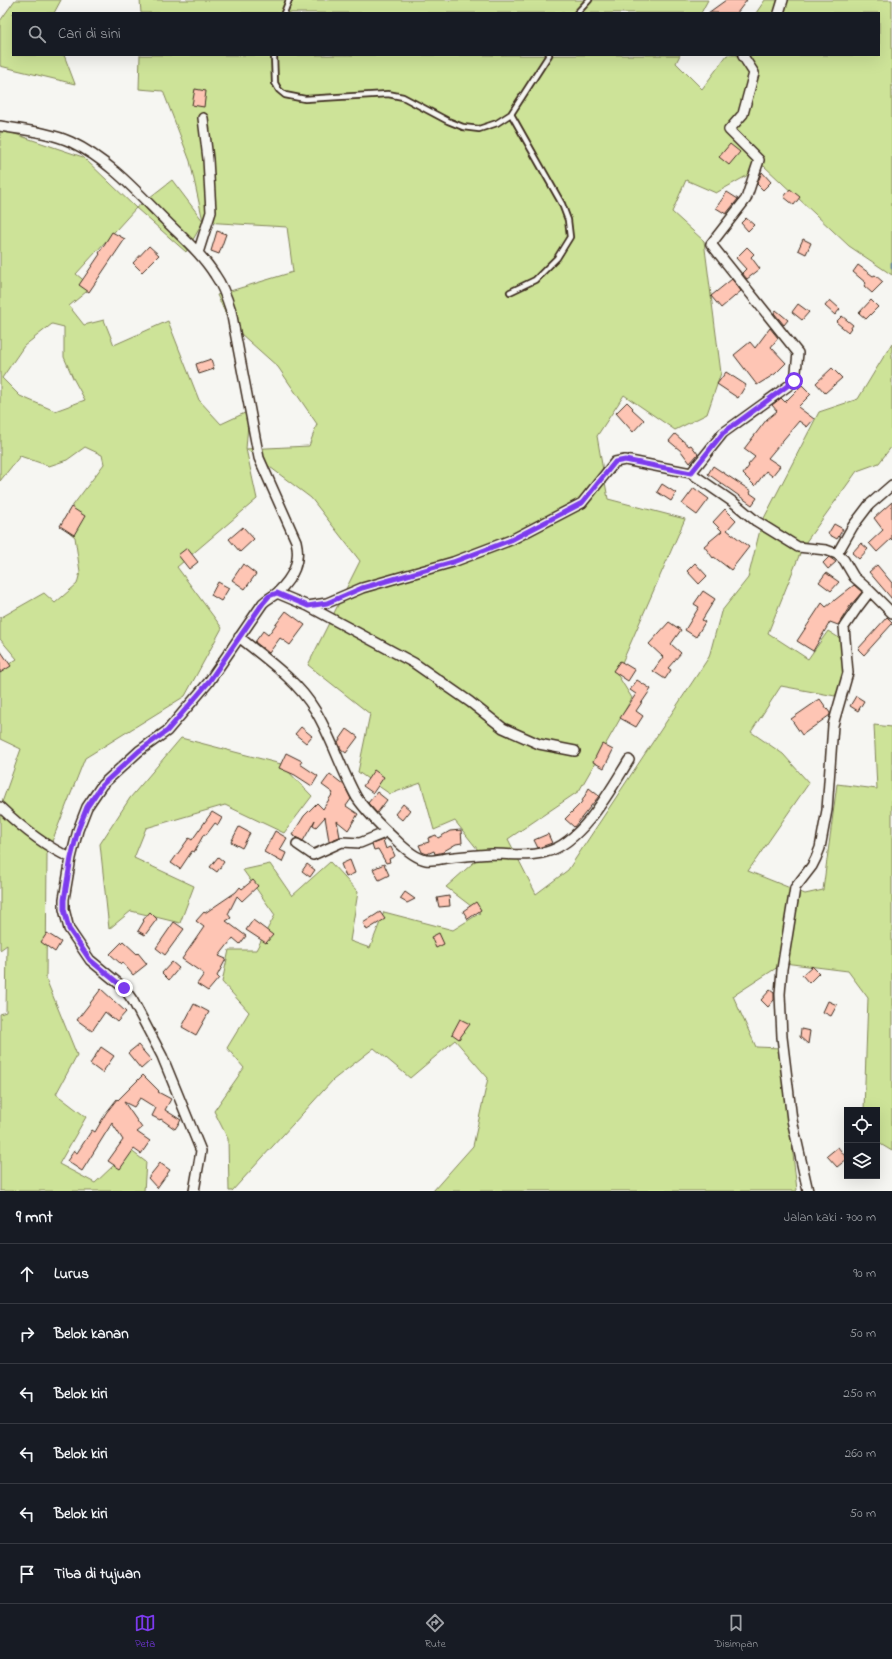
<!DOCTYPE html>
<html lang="id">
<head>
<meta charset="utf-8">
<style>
  :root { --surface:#171b24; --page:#242831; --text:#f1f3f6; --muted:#9ea1a6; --line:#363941; --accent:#7c3aed }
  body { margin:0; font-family:"Indie Flower",sans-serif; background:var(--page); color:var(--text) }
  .controls { position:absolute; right:12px; bottom:12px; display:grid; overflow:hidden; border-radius:0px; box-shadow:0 4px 16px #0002 }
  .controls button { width:36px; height:36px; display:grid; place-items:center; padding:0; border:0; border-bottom:1px solid var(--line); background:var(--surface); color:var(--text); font:20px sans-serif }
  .stop { position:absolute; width:12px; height:12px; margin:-9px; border:3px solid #7c3aed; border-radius:50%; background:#fff }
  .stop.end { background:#7c3aed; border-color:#fff; box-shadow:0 1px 4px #0008 }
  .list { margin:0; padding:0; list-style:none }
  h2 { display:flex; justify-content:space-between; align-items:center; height:52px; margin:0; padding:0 16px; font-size:17px }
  h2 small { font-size:13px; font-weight:400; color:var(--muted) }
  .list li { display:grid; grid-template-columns:26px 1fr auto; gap:12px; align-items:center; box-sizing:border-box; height:60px; padding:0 16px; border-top:1px solid var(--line) }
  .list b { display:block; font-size:15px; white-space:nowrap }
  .list em { font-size:13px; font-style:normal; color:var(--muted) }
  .icon { flex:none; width:22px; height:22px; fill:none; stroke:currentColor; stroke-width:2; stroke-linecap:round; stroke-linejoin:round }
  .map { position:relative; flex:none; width:892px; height:1191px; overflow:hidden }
  .search { position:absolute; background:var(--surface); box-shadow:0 4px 16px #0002; left:12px; right:12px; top:12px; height:44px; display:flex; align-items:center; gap:10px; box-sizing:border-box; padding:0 14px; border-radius:0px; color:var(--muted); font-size:15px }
  .sheet { height:412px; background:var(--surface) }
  nav { display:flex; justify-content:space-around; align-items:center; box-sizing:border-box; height:56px; border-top:1px solid var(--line); background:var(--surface); font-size:11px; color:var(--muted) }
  nav a { display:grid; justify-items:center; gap:2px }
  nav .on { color:var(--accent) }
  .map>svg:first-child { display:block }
  .green { fill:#cde398; stroke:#84865b; fill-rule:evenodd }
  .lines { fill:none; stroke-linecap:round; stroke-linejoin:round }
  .stream { stroke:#6f8b9d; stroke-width:3 }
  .building { fill:#fec5b4; stroke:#3b2a1e }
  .service-casing { stroke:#3b2a1e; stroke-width:8 }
  .minor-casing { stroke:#3b2a1e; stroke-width:12 }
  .service { stroke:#f6f6f2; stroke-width:4.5 }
  .minor { stroke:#f6f6f2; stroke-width:9 }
  .route { stroke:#7c3aed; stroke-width:5 }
</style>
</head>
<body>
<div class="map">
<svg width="892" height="1191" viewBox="0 0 892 1191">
  <rect width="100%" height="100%" fill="#f6f6f2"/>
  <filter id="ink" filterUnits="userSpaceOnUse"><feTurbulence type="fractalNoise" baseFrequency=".025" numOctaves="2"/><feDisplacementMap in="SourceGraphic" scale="8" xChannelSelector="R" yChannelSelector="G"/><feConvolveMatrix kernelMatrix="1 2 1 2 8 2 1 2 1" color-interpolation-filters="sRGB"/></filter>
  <g filter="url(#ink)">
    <!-- green -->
    <path class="green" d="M15,0h46l-7,13h-41v42h51l11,29 -75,-18v-45z
      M140,0h568l-7,13h-560z
      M765,0h127v275l-43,-29 -85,-80 -48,27 -30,-13 -14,32 32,29 17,132 -14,41 -32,16 -51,-35 -27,41 11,63 77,20 -68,155 15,24 -53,93 -71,48 28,55 32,-24 141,-213 12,-45 27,-34 14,-56 57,-110 39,-13 34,-56v103l-13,17 -22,8 -54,75 -35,87 40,26 20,-28 16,10 4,30 -13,25 -54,-10 -30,46 32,22 26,29 -61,88 57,23 18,-4 14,-106 40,5 -3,-64 18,2v424l-15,-9v-32h-13l4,-112 -20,-27 -64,-8 -51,33 23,51 25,1 16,142 -1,1h-363l40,-45 15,-68 -33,-38 -45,38 -36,-30 -41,32 -101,111h-3l-1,-52 -14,-28 30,-43 -17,-20 22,-36 -27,-30 7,-32h27l19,-35 -32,-45 27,-6 22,32 38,-34 28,30 -8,49 20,7 14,-36 69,18 27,-17 -34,-26 36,-32 -27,-34 -21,9 -13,-47 -31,11 -32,-22 12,-58 -62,-49 52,-104 -49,-63 -65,-49 11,50 -80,68 45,61 -37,68 -100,62 -38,96 -1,125 31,76 -21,39 30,23 -27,47 36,19 35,-33 16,12 -2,29h-144v-177l6,-2 1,-67 -7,5v-142l21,-59 -21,-10v-69l17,-11 -17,-20v-21l44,-25 11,10 22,-19 3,-12 -5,-35 -13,-11 6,-14 36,-48 -2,-9 -17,-8 -18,13 -18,6 -29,-10 -20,25v-352l83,28 53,51 36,-28 31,41 -13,-60 -27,-70 -24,-2 1,-34h540l-4,8 26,26 25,-34h152v-42h-123zM136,208l50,44 17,-30 84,5 6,45 -76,23 14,30 47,42 39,57 -8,22 -63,3 3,-38 -28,13 -22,-24 -31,-79 -54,24 -10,-25 -20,5 -15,-19 23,-19 -16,-13zM52,324l12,3v30l9,21 12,22 -30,11 -35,-15 -18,-18 22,-32z
      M181,738l100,26 31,32 -28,37 -59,-28 -79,23 -12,30 60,28 -14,37 -49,-12 -22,18 -9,-85 30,-46z"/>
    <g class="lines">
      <!-- stream -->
      <path class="stream" d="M892,263v4"/>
    </g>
    <!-- building -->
    <path class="building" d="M726,0h21l-10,13h-29z
      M195,89l11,2 -2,16 -12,-2z
      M730,144l10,8 -11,13 -10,-8z
      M762,172l9,10 -8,8 -6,-6z
      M790,189l10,8 -6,8 -10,-8z
      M727,192l11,7 -12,15 -10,-6z
      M746,218l8,7 -6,6 -7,-8z
      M217,231l9,3 -7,20 -8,-3z
      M112,232l13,7 -36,53 -10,-7 21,-31 -1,-1z
      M803,239l8,4 -5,11 -8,-4z
      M149,246l10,9 -17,17 -9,-9z
      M747,247l7,7 -3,3 9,12 -13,10 -5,-6 4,-4 -10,-11z
      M858,265l15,11 2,-1 8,7 -11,11 -8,-7 2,-3 -13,-11z
      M732,279l9,12 -20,17 -10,-12z
      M830,300l10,9 -5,6 -10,-9z
      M871,300l7,7 -12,12 -7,-6z
      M798,304l11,8 -7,8 -10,-8z
      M776,310l12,10 -4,5 -10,-12z
      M842,316l11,9 -5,7 -12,-10z
      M770,328l8,10 -7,9 15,16 -11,11 -18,11 -23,-30 16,-13 5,6z
      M211,359l3,10 -15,5 -3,-10z
      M832,368l10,10 -17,15 -9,-10z
      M726,372l20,13 -8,13 -21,-14z
      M802,385l9,9 -13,13 16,12 -7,8 -8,-6 -31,37 12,8 -8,10 -6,-5 -11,15 -12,-12 6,-8 -1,-1 7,-8 -11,-8 23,-30 10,-8 -5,-6 9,-7 4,4z
      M627,402l6,6 -1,1 12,11 -11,12 -17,-19z
      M675,434l14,12 2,-1 7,9 -8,9 -9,-12 -12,-10z
      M713,466l38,25 -1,2 7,5 -5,7 -44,-31z
      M662,484l14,9 -5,8 -14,-9z
      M694,488l15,11 -12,16 -15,-11z
      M892,502v38l-1,-1 -14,13 -8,-9 14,-13 -9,-12z
      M71,507l14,9 -11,19 -14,-9z
      M725,509l11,11 -9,10 22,17 -18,23 -17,-13 -1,1 -9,-12 18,-15 -9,-9z
      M834,524l9,5 -6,10 -9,-5z
      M243,527l11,12 -14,13 -11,-13z
      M861,543l7,6 -9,10 -7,-6z
      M187,548l11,14 -9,7 -11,-14z
      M829,557l7,5 -8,7 -5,-6z
      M695,563l12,13 -8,8 -12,-13z
      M243,564l13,10 -11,15 -13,-9z
      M877,565l15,18v16l-23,-27z
      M826,573l13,9 -8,9 -12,-9z
      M218,582l11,6 -8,13 -10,-6z
      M854,585l8,7 -12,14 -12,19 -8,-3 -17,29 -16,-10 25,-38 4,4z
      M703,591l12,8 -13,21 3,2 -9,15 -11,-7 14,-23 -5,-3z
      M286,611l19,14 -15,20 -10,-7 -11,15 -14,-11 8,-11 5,4z
      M887,617l5,5v2l-28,31 -6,-6z
      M669,622l12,8 -10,14 10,9 -13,15 3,2 -6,9 -12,-8 10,-14 -14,-13z
      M0,650l11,16 -11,7z
      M620,661l15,9 -7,11 -15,-10z
      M637,680l14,9 -15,22 7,5 -7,11 -16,-9 16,-24 -6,-4z
      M856,696l8,5 -6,10 -8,-5z
      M820,699l10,14v2l-28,20 -11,-16z
      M301,727l11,9 -6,7 -11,-9z
      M347,729l11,8 -12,16 -5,-4 -3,-7z
      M602,744l11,6 -9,18 -11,-6z
      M286,753l16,8 -2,3 18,12 -6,10 -17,-11 -16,-7z
      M374,770l10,7 -11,16 -10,-7z
      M330,774l14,11 7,14 -5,7 12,8 -10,16 -11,-9 3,16 -11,4 -4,-24 -9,10 -3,-2 2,-5 -12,21 -11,-6 12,-19 13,-13 6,6 10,-16 -11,-8z
      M589,788l10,8 -25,31 -9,-8 16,-16z
      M377,792l10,8 -10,13 -9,-10z
      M403,804l7,6 -8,10 -7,-6z
      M212,812l10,6 -4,7 -3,-2 -9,12 -2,-1 -10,18 -2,-1 -12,18 -9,-6 18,-25 3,2z
      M239,827l11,6 -8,15 -11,-6z
      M461,830l1,13 -6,1 -12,7v1l-9,2 -1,-3 -7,3 -5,-2 -3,-7 10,-3 -1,-4 8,-3 2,3 12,-7z
      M275,831l12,7 -7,12 6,3 -4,9 -18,-10z
      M548,834l4,9 -14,5 -4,-8z
      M383,840l3,9 5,-2 4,9 -6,3 1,3 -4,1 -8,-14 -4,1 -2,-6z
      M218,857l6,5 -7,10 -7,-5z
      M350,860l5,13 -9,4 -5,-13z
      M307,864l8,6 -5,7 -8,-6z
      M384,864l5,11 -10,5 -6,-11z
      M253,880l5,6 -16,15 -5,-5 -9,18 3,4 -5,3 20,15 -6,8 -7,-6 -14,18 7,3 -9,17 2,2 -11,13 -11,-7 7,-10 -22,-15 22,-32 -8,-6 8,-9 1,1 31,-21 4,-5 2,2z
      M405,892l10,7 -8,4 -7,-4z
      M449,896l1,10 -11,1 -2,-9z
      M476,902l5,8 -13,9 -5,-8z
      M150,912l7,7 -12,16 -7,-4 6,-10 -1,-1z
      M380,912l5,7 -18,11 -4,-7z
      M253,920l20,15 -7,8 -20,-13z
      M174,922l10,7 -19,26 -9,-7z
      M47,933l14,9 -6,10 -14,-10z
      M439,933l5,11 -8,4 -5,-11z
      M123,941l14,13 1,-1 9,11 -14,11 -11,-13 -1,2 -11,-10z
      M172,962l7,6 -10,12 -7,-7z
      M812,966l7,7 -10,10 -7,-8z
      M101,989l25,23 -9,10 -12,-10 -13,19 -15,-11z
      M770,990l4,3v7l-6,7 -7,-7z
      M828,1001l9,4 -6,11 -8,-4z
      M194,1004l15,8 -13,23 -14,-8z
      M460,1019l10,5 -11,15 -7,-5z
      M801,1029l9,2 -2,13 -8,-7z
      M138,1045l13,15 -10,9 -13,-16z
      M101,1047l13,9 -12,17 -12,-9z
      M143,1075l16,16 -1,1 13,7 -6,11 16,10 -6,9 -14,-10 -1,1 -8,-4 4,-8 -16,-10 -6,9 -10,-5 18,26 -5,4 13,9 -9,13 -7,-5 -14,20 -12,-8 15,-21 -11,-17 -30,48 -15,-10 7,-10 3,2 15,-23 3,2 11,-19 11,-14 1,1z
      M838,1147l9,12 -10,8 -10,-11z
      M160,1163l10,7 -13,18 -9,-10z"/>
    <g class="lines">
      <defs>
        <path id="service" d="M284,13l5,-13
          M577,13l12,-13
          M274,55l1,28 4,7 6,5 20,4 83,-5 15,3 45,24 15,6 16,2 18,-6 14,-9 38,-59
          M510,292l25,-12 22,-22 13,-21 -2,-17 -6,-16 -51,-90"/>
        <path id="minor" d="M779,13l4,-13
          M0,126c23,4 49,6 71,16 38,18 66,50 95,79 17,17 36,33 49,54 8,11 12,23 16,36l28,147 37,83c5,21 -3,36 -18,51 -4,4 -10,6 -15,11l-55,80 -41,48 -28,20 -37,34 -15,22 -9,23 -7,28 -7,41v10l5,20 21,31 34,28 9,13 29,55 39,95 -7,40
          M198,253l13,-41 -3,-53 -5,-41
          M691,473l32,-40 72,-52 3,-28 -87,-109 35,-45 13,-39 -30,-30 14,-16 11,-41 -11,-17 1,-1
          M837,554l16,-28 16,-21 23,-20
          M870,591l22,22
          M277,593l31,13 19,-3 35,-15 91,-26 58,-22 71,-37 33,-41 10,-2 66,13 42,29 23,19 42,26 28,3 11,4 7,6 10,17 16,14 -13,17 -13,19 4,46 -15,52 -6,85 -7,38 -4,10 -4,8 -17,22 -13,81 -2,25 2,43 10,83 16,71
          M308,606l106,57 56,39 33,26 36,16 36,7
          M239,637c27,22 58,43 76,73 17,28 26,60 42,88 9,13 27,31 39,42 8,8 19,18 30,20 6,1 14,-1 21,-2 15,-2 30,-3 45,-4 18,0 37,3 54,-2 36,-9 65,-63 83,-92
          M0,807c21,20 44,39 71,51
          M297,844l16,11 29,-13 18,1 22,-9 4,-3"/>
      </defs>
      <!-- service casing -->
      <use href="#service" class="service-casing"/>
      <!-- minor casing -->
      <use href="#minor" class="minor-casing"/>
      <!-- service -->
      <use href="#service" class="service"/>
      <!-- minor -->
      <use href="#minor" class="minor"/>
    </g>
  </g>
  <g class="lines" filter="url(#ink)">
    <!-- route -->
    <path class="route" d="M124,988l-34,-28 -21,-31 -5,-20v-9l7,-42 7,-28 9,-23 15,-22 37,-34 28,-20 41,-48 55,-80 6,-7 8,-3 31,13 19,-3 35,-15 91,-26 58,-22 71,-37 33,-41 10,-2 66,13 32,-40 71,-52"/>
  </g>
</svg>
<div class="controls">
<button><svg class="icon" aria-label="locate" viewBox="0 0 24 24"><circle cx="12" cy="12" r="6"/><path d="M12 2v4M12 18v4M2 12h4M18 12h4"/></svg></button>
<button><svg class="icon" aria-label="layers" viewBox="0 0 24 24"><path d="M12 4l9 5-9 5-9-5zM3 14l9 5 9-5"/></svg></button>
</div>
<div class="stop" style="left:794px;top:381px"></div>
<div class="stop end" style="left:124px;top:988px"></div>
<div class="search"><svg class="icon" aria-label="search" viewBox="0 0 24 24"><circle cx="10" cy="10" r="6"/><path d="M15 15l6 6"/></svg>Cari di sini</div>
</div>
<section class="sheet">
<h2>9 mnt<small>Jalan kaki · 700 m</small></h2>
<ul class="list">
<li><svg class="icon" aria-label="ahead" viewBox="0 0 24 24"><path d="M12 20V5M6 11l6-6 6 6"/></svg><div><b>Lurus</b></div><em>90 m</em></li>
<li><svg class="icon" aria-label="right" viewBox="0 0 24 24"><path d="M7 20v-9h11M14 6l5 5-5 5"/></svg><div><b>Belok kanan</b></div><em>50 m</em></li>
<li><svg class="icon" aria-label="left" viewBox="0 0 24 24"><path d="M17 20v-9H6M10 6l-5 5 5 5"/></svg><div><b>Belok kiri</b></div><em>250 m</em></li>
<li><svg class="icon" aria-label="left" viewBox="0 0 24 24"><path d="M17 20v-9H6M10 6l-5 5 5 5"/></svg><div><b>Belok kiri</b></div><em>260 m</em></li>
<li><svg class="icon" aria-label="left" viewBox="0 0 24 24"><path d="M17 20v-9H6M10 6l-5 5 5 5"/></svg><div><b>Belok kiri</b></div><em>50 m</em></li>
<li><svg class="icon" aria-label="arrive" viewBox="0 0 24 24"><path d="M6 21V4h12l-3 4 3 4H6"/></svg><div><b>Tiba di tujuan</b></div></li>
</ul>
</section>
<nav>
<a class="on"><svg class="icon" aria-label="map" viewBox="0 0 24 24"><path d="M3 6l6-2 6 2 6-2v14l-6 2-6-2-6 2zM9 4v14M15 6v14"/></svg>Peta</a>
<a><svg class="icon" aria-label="directions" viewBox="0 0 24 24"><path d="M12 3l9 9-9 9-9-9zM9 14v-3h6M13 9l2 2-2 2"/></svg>Rute</a>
<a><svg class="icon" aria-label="saved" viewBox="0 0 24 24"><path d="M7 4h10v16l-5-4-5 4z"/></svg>Disimpan</a>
</nav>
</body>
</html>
